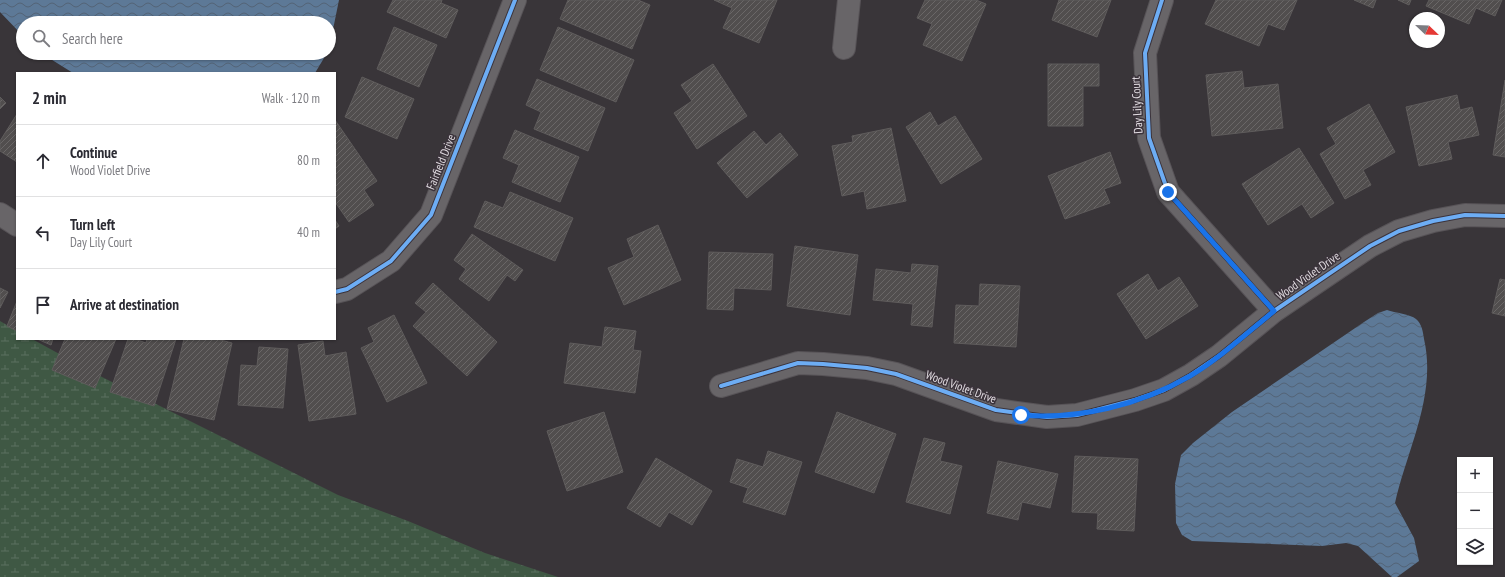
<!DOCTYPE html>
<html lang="en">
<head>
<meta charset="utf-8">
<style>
  :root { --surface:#fff; --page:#f2f2f3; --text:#2b2b33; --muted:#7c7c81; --line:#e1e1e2 }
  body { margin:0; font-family:"PT Sans Narrow",sans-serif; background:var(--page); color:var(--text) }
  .controls { position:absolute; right:12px; bottom:12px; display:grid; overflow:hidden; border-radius:0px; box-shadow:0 1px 3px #0004 }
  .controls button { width:36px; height:36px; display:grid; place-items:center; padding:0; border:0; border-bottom:1px solid var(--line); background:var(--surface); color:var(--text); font:20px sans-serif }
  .compass { position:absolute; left:1409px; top:12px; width:36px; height:36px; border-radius:50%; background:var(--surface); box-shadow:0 1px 3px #0004; rotate:113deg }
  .stop { position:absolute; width:12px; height:12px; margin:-9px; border:3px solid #1a73e8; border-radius:50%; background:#fff }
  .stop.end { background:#1a73e8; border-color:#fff; box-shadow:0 1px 4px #0008 }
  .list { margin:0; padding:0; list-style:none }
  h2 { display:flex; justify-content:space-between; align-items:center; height:52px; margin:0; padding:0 16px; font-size:17px }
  h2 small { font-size:13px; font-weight:400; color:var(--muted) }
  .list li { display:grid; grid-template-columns:26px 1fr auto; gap:12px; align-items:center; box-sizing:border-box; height:72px; padding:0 16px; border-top:1px solid var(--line) }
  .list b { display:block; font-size:15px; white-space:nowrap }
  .list p { margin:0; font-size:13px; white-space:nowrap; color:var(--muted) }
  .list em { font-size:13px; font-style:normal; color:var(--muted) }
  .icon { flex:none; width:22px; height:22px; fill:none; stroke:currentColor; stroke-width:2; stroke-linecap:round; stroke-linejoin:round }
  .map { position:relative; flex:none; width:1505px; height:577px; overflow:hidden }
  .search { position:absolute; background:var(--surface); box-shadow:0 1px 3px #0004; left:16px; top:16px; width:320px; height:44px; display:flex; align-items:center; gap:10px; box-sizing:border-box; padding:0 14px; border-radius:22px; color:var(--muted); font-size:15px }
  .panel { position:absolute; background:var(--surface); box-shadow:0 1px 3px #0004; left:16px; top:72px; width:320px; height:268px; border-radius:0px }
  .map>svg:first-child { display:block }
  .wetland { fill:url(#wetland-marsh) }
  .water { fill:url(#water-waves) }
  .building { fill:url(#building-hatch); stroke:#5f5c5c }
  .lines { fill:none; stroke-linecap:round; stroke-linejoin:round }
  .minor-casing { stroke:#575357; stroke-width:24 }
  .minor { stroke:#686568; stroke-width:22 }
  .cycleway-casing { stroke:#3b333b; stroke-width:6 }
  .cycleway { stroke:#6dadf4; stroke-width:4 }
  .route { stroke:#1a73e8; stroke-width:5 }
  .labels { text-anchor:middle; stroke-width:3; stroke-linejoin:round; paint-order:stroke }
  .street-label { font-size:12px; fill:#e1dce1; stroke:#3b333b }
</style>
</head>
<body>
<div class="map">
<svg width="1505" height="577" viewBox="0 0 1505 577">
  <defs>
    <pattern id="wetland-marsh" width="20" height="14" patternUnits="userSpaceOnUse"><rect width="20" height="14" fill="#3f5844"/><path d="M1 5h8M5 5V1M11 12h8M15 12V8" fill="none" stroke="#5a6f5f"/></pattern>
    <pattern id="water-waves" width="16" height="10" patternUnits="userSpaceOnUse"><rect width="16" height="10" fill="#5d7997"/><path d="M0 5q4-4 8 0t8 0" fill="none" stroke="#536376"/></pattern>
    <pattern id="building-hatch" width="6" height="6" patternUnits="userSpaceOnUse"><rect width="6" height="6" fill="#514e4e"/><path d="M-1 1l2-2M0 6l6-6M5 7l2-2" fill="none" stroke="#6a6767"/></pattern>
  </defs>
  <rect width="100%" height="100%" fill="#393539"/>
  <!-- wetland -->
  <path class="wetland" d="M0,321l17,10v8h15l64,35 242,121 70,26 77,32 73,24h-558z"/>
  <!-- water -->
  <path class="water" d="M0,0h339l-10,49v-26h-306v13l-23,-24z
    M41,53h286l-12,20h-242z
    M1387,310c8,3 23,4 29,9 6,5 7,13 8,20 13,56 -17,111 -29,164l19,35 5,23 -22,16h-5l-34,-31 -12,-3 -24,3 -130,-5 -10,-6 -6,-12 -1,-39 6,-29 12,-12 39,-31 132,-90 14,-9z"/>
  <!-- building -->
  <path class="building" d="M393,0h49l-1,3 17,7 -12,28 -59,-26z
    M568,0h70l12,5 -18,44 -72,-30z
    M714,0h63l-18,43 -36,-15 9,-20z
    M925,0h51l10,4 -24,57 -39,-16 9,-21 -15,-6z
    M1059,0h52l-14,37 -45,-17z
    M1216,0h81l-13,30 -16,-6 -9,22 -54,-22z
    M1354,0h22l-3,8z
    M1398,0h13l-2,5z
    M1429,0h73l-7,16 -19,-8 -7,16 -43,-18z
    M394,27l43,18 -18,42 -42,-18z
    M558,27l76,33 -18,42 -76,-32z
    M713,64l34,52 -50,33 -23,-36 18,-12 -11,-16z
    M1048,64h51v22h-16v40h-35z
    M1242,71l2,17 34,-4 5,44 -71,8 -6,-61z
    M362,77l52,22 -17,40 -52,-22z
    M537,79l68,29 -17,43 -54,-22 7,-17 -15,-7z
    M1505,80v77l-12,-2z
    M1457,95l3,15 12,-3 7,28 -31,7 4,17 -33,7 -13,-59z
    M0,97l6,6 -6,6z
    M1369,104l26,48 -32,18 8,15 -26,14 -25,-45 16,-10 -9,-16z
    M930,112l8,14 17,-10 27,43 -41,25 -35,-57z
    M17,114v48l-17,-11v-10z
    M335,120l42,61 -13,9 10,15 -25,17 -14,-20z
    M891,128l15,73 -39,8 -3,-18 -22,5 -10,-50 21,-4 -1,-6z
    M515,130l64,27 -19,45 -48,-20 7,-17 -16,-7z
    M754,131l12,14 14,-12 18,22 -51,43 -30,-35z
    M1299,148l35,55 -23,15 -9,-14 -34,21 -26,-41z
    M1110,152l11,31 -17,6 6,14 -45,16 -17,-43z
    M510,192l63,26 -18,43 -81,-34 11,-26 18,7z
    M335,220l4,6 -4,3z
    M658,225l23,55 -57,25 -16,-37 26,-11 -7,-18z
    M472,234l51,36 -8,11 -8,-6 -18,26 -30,-22 7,-10 -12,-9z
    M795,246l63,9 -8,60 -63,-9z
    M709,252l64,2 -2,36 -37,-2 -1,22 -26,-1z
    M912,264l26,2 -6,61 -21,-2 2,-21 -40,-4 3,-31 35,4z
    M1148,274l10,17 21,-14 19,29 -52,33 -29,-45z
    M1500,279l5,1v36l-13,-3z
    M433,283l64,59 -30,34 -54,-50 13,-14 -11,-9z
    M980,284l40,2 -4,61 -62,-4 2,-38 23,1z
    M0,288l8,4 -8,16z
    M17,301v30l-10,-5z
    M394,315l33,68 -40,19 -26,-54 13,-6 -6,-14z
    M605,327l31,4 -3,19 8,1 -6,42 -71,-10 6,-40 32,4z
    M37,339h16l-2,6z
    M65,339h51l-21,49 -43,-18z
    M128,339h7l11,4 1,-4h29l-22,67 -44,-14z
    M184,339h33l15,4 -18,77 -47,-11z
    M323,341l2,15 21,-4 10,62 -47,7 -11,-76z
    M259,347l29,2 -5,59 -45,-3 3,-40 16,1z
    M604,412l19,60 -56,19 -20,-60z
    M837,412l59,22 -22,59 -59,-21z
    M924,438l21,5 -5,18 22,5 -12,48 -44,-12z
    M768,451l34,11 -17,53 -42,-13 5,-14 -18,-6 7,-23 26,8z
    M1075,456l63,3 -4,72 -37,-2 1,-16 -26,-1z
    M656,458l56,33 -20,34 -23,-13 -9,15 -33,-19z
    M998,461l60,13 -8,34 -28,-6 -4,18 -31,-7z"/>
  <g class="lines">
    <defs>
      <path id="minor" d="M1162,0l-17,53 4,85 19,54 106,119
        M844,48l5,-48
        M0,214l17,11
        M335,292l12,-3 44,-28 40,-46 84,-215
        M721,386l77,-23 25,1 44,4 29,6 100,36 51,7 30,-2 58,-15 29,-10 27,-15 28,-19 55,-45 96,-65 29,-15 34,-10 32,-6 40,1"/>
    </defs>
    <!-- minor casing -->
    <use href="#minor" class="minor-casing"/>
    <!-- minor -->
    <use href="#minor" class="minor"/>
    <defs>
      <path id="cycleway" d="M1162,0l-17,53 4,85 19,54 106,119
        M335,292l12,-3 44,-28 40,-46 84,-215
        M721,386l77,-23 25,1 44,4 29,6 100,36 51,7 30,-2 58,-15 29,-10 27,-15 28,-19 55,-45 96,-65 29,-15 34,-10 32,-6 40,1"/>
    </defs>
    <!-- cycleway casing -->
    <use href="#cycleway" class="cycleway-casing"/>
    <!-- cycleway -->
    <use href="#cycleway" class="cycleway"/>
  </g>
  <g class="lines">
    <!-- route -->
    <path class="route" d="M1021,415c57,5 119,-10 169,-39 30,-18 57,-43 84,-65l-106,-119"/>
  </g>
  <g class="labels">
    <!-- street labels -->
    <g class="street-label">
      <text transform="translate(1137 105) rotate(-93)" y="4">Day Lily Court</text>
      <text transform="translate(441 162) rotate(-68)" y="4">Fairfield Drive</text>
      <text transform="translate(1308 276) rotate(-35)" y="4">Wood Violet Drive</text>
      <text transform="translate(961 387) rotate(20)" y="4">Wood Violet Drive</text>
    </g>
  </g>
</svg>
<div class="controls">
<button>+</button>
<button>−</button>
<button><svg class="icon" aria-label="layers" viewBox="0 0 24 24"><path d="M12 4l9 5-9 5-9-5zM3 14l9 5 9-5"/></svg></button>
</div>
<svg class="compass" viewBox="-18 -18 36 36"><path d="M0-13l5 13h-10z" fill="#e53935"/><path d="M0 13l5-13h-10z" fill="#7c7c81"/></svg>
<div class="stop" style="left:1021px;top:415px"></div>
<div class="stop end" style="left:1168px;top:192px"></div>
<div class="search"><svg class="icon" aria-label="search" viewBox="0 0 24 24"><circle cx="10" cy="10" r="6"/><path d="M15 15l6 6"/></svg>Search here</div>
<section class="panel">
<h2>2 min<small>Walk · 120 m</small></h2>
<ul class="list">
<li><svg class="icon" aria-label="ahead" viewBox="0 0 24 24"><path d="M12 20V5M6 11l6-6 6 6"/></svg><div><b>Continue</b><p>Wood Violet Drive</p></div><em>80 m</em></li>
<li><svg class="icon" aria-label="left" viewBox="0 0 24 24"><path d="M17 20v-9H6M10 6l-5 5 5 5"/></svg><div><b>Turn left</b><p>Day Lily Court</p></div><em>40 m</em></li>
<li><svg class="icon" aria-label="arrive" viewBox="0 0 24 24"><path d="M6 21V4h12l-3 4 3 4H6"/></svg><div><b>Arrive at destination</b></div></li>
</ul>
</section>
</div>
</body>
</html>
